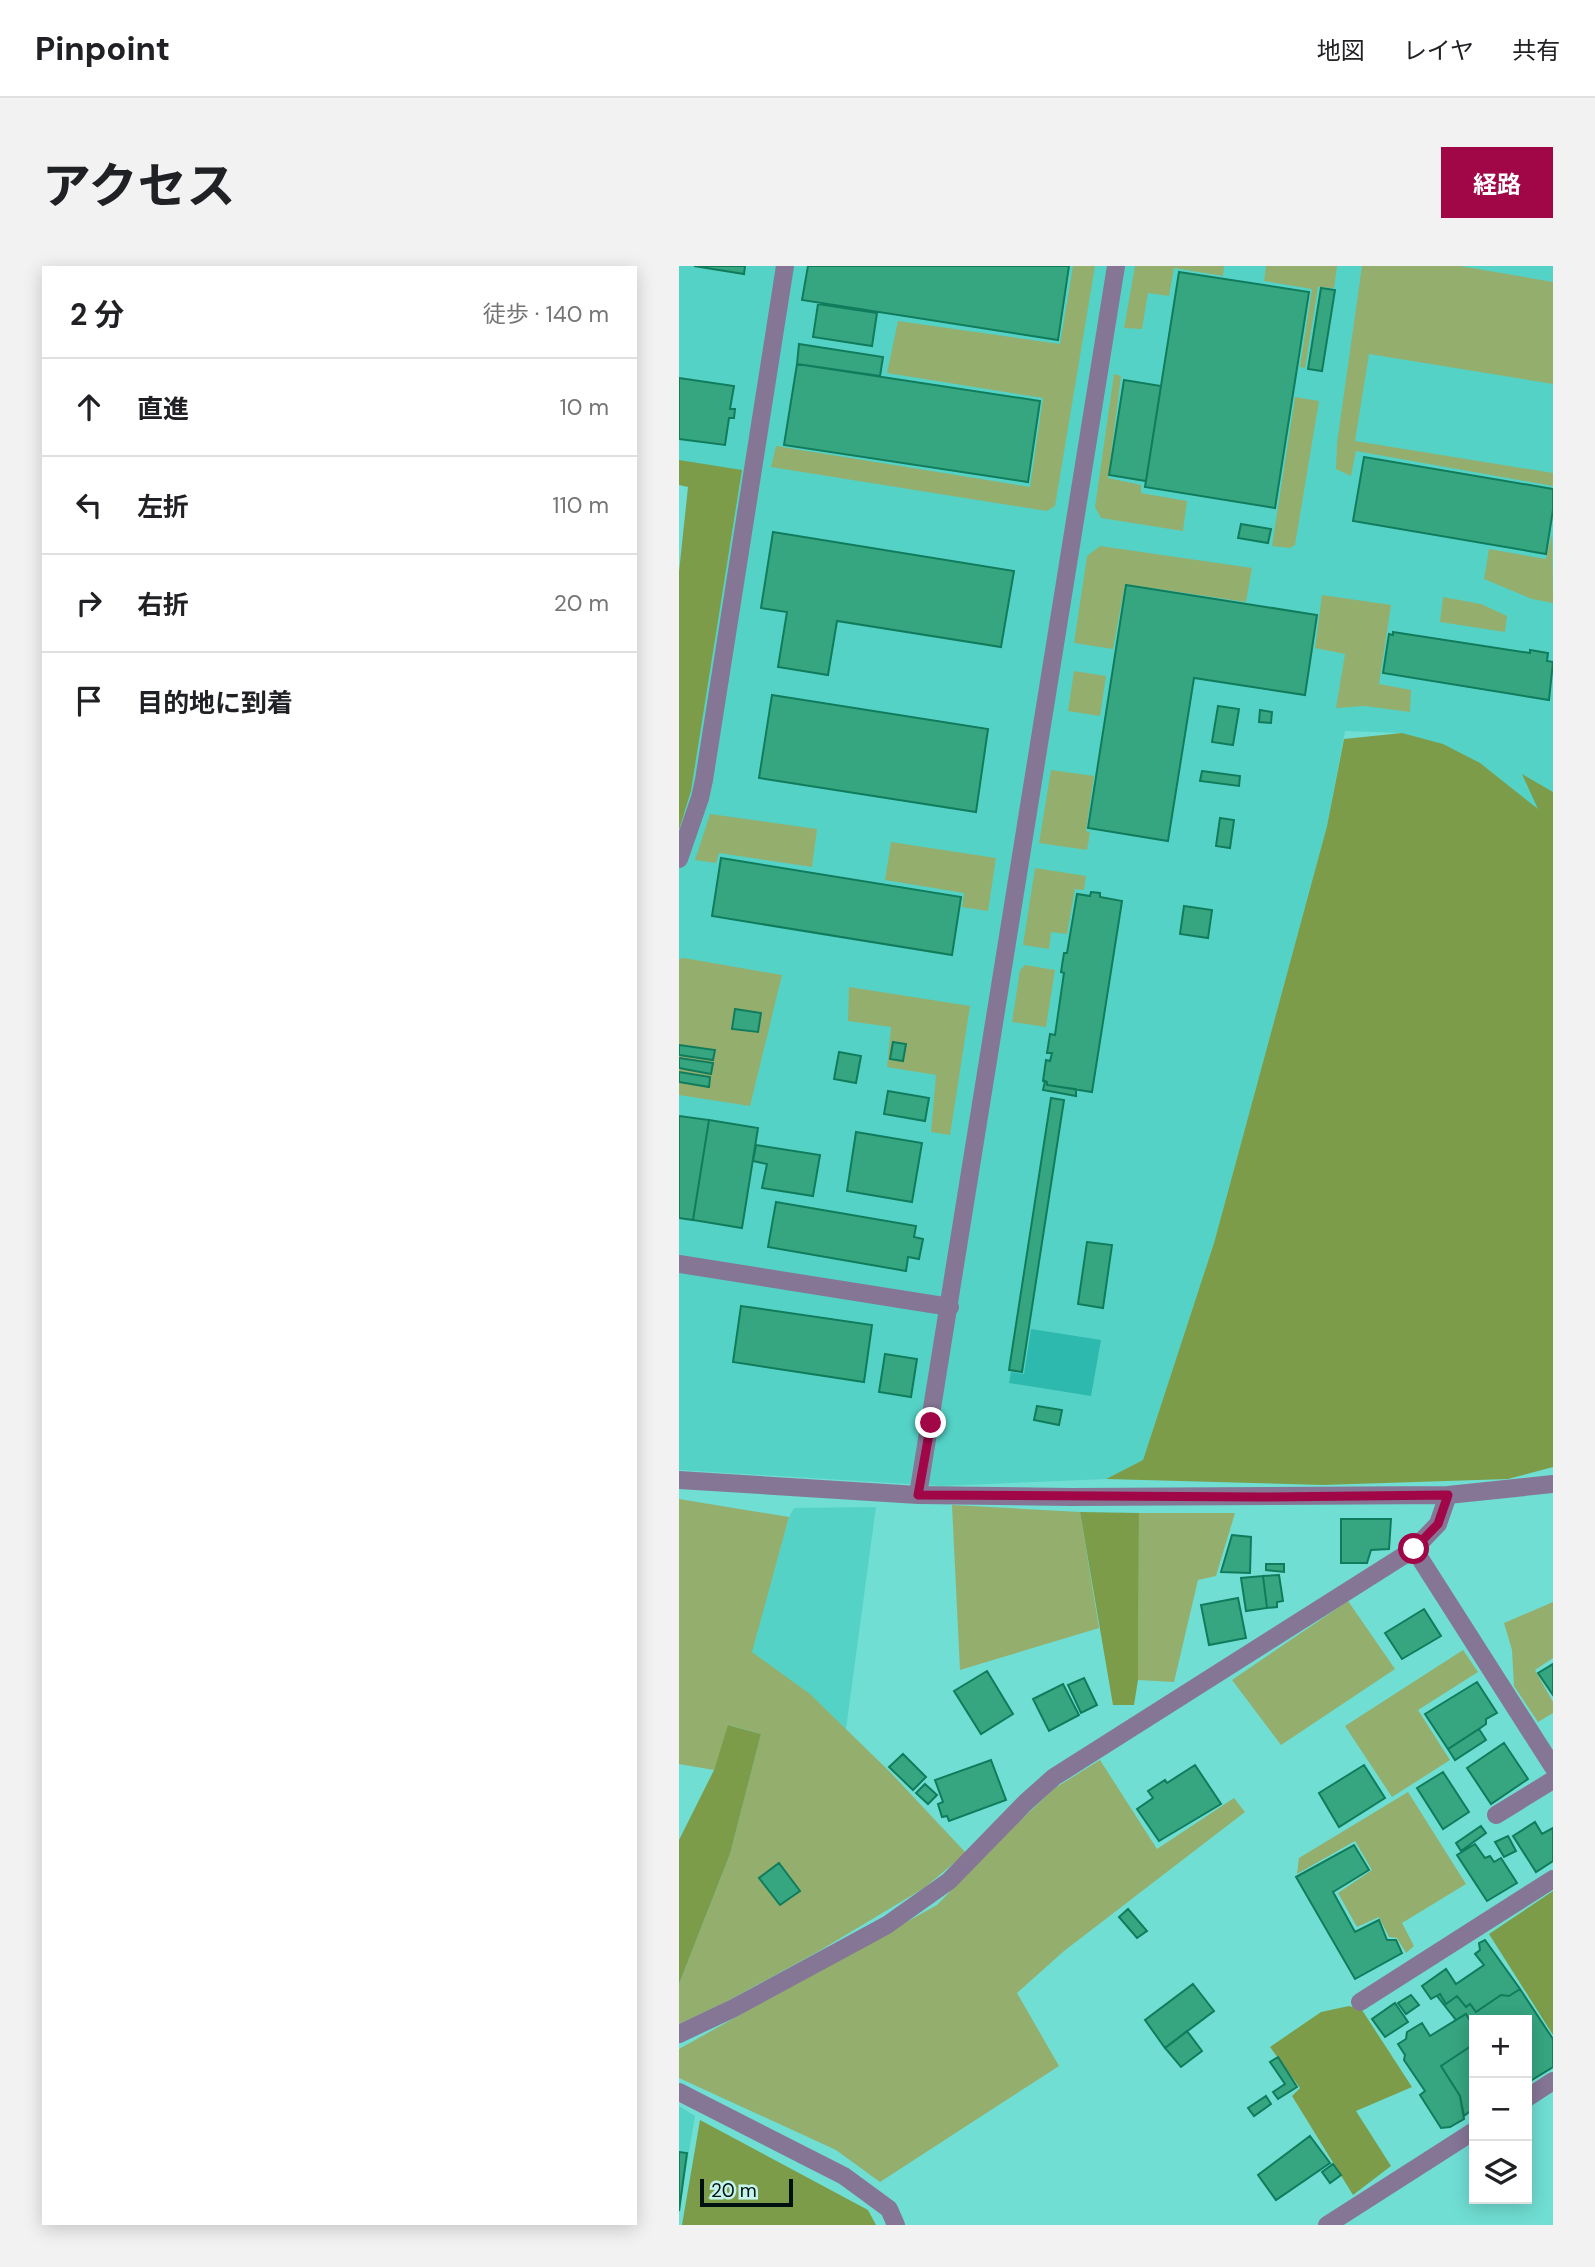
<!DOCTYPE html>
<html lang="ja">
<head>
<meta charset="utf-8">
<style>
  :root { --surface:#fff; --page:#f2f2f2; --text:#202124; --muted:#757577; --line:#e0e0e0; --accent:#a10746 }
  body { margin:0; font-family:"DM Sans","Noto Sans JP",sans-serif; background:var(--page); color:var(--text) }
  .controls { position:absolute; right:21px; bottom:21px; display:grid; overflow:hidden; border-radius:0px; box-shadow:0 4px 18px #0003 }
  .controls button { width:63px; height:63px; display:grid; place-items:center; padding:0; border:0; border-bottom:2px solid var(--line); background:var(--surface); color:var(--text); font:35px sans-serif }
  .scale { position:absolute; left:21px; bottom:18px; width:93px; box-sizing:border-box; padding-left:7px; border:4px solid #00100e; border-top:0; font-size:19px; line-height:24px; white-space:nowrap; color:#00100e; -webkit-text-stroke:5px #c3f5ee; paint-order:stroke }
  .stop { position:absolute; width:21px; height:21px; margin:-16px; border:5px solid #a10746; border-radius:50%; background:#fff }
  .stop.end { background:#a10746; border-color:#fff; box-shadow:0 2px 7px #0008 }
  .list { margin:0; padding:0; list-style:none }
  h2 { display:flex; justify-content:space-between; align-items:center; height:91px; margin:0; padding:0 28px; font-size:30px }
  h2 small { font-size:23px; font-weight:400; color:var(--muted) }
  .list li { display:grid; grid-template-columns:46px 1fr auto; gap:21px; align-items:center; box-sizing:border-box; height:98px; padding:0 28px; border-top:2px solid var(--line) }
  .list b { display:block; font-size:26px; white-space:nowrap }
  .list em { font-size:23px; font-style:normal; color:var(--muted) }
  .icon { flex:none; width:38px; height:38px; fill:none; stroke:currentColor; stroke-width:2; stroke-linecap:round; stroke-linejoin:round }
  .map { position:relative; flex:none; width:874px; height:1959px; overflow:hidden; border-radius:0px }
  header { display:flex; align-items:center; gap:42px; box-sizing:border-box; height:98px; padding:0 35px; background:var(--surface); border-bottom:2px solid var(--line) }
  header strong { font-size:33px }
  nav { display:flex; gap:38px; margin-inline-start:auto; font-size:24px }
  .intro { display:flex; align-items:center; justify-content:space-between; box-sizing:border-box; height:168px; padding:0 42px }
  h1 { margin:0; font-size:49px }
  .button { padding:18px 32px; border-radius:0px; background:var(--accent); color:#fff; font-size:24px; font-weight:700 }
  main { display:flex; gap:42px; padding:0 42px }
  aside { flex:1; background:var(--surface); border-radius:0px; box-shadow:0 4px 18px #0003 }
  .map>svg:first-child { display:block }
  .built { fill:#55d2c6 }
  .green { fill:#94ae6e }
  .forest { fill:#7c9c4a }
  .water { fill:#2db9ae }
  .building { fill:#36a681; stroke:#107c5c; stroke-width:2 }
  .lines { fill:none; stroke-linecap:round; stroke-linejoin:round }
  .minor { stroke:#867696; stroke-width:18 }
  .route { stroke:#a10746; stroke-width:9 }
</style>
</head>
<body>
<header>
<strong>Pinpoint</strong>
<nav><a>地図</a><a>レイヤ</a><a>共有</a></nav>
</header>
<div class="intro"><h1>アクセス</h1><a class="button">経路</a></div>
<main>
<aside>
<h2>2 分<small>徒歩 · 140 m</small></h2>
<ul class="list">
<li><svg class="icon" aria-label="ahead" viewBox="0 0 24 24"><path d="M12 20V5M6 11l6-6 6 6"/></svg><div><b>直進</b></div><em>10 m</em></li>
<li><svg class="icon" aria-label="left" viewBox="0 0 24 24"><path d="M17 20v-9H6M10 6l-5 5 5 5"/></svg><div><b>左折</b></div><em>110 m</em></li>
<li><svg class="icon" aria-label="right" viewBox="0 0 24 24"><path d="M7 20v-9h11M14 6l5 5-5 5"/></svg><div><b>右折</b></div><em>20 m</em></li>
<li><svg class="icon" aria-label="arrive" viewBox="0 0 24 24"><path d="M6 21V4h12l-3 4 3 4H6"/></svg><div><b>目的地に到着</b></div></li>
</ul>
</aside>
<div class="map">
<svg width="874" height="1959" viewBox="0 0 874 1959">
  <rect width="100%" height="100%" fill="#70ded3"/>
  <!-- built -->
  <path class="built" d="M0,0h874v556l-151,-89 -57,-2 -18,95 -113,417 -71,217 -37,19 -166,7 -261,-16v-640l12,-39 49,-308 -61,-10z
    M197,1241l-30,222 -95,-77 38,-135 5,-9z
    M0,1840l16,10 -16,95z"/>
  <!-- green -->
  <path class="green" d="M394,0h22l-40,240 -8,5 -276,-44 5,-21 254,41 13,-89 -156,-25 11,-52 162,23z
    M456,0h89l-1,10 -49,-8 -5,28 -21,-3 -6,36 -18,-1z
    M587,0h71l-3,22 -16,-1 -13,81 -5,-1 12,-78 -48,-8z
    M683,0h98l93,16v102l-184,-30 -14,87 198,32v13l-197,-35 -5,25 -15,-7 1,-26z
    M435,108l7,2 -13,102 33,7v8l46,8 -4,30 -82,-13 -6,-11z
    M616,131l24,4 -24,144 -5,3 -18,-2z
    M873,268l1,69 -21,-4 -48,-20 5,-30 57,10z
    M421,280l152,22 -6,34 -121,-18 -12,65 -39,-6 13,-87z
    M643,329l69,10 -12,79 32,6 -1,22 -45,-6 -29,2 9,-54 -30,-6z
    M764,331l38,7 26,12 -2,16 -65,-10z
    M395,405l32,5 -6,40 -32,-5z
    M372,504l43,6 -8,55 4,1 -3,18 -48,-7z
    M31,548l107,15 -5,38 -93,-14 -3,10 -21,-3z
    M212,576l105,16 -8,53 -26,-4 2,-14 -79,-13z
    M356,602l51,8 -2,14 -9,-1 -8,45 -16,-2 -2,17 -26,-4z
    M5,692l98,17 -32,131 -71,-11v-136z
    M346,699l30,5 -9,57 -34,-5 8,-52z
    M170,721l121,19 -20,129 -19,-3 5,-57 -49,-8 4,-40 -43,-6z
    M0,1233l110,18 -37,135 58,42 81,79 75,80 -42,35 -105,63 -95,52 -45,21v-40l51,-130 31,-120 -32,-9 -15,45 -35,-6z
    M273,1239l128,7 19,116 -139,42z
    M460,1247h96l-19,63 -18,4 -24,102 -36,-2z
    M669,1335l47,68 -114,76 -49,-65z
    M874,1336v56l-18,12 18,32v11l-15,9 -24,-36 -2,-36 -8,-27z
    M784,1384l15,22 -60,38 32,50 -58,37 -47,-71z
    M421,1494l57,89 77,-51 11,14 -181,139 -47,42 42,73 -179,116 -44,-32 -157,-72v-29l258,-144 70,-72 48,-45z
    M729,1526l58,92 -64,39 12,23 -8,7 -9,-15 -8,-1 -10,-20 -22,10 -19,-34 34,-23 -17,-29 -58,33 2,-16z"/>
  <!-- forest -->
  <path class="forest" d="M0,194l63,10 -51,321 -12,39v-258l9,-85 -9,-2z
    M723,467l41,11 37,19 58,46 -16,-35 31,18v675l-45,12 -185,6 -217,-6 37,-19 71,-217 113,-417 17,-87z
    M401,1246l59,1 -1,167 -4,25h-21z
    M49,1459l33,9 -31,120 -51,130v-144l35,-70z
    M874,1625v144l-64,-101z
    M670,1740l13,4 50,77 -56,24 35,55 -38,29 -61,-99 8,-8 -30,-41 51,-35z
    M21,1854l168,90 8,15h-194z"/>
  <!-- water -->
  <path class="water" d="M352,1063l70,11 -10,56 -82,-13 2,-11 13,2z"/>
  <!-- building -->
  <path class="building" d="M15,0h51l-1,8z
    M129,0h261l-11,74 -256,-40z
    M500,6l130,20 -34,216 -130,-21z
    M642,22l14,2 -13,81 -14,-2z
    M139,38l59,9 -5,33 -59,-9z
    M120,78l84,13 -3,19 -83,-12z
    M118,98l243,37 -12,81 -244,-37z
    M0,112l55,8 -4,23h5l-1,9h-5l-4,27 -46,-6z
    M445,114l37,6 -15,95 -37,-6z
    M685,191l189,32v21l-7,44 -193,-33z
    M562,258l30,5 -3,14 -30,-5z
    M94,266l241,39 -13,76 -164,-26 -9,54 -50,-8 9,-55 -26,-4z
    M447,319l191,30 -12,80 -111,-17 -26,163 -80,-13z
    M714,366l137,21v-3l18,3 -1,8 6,1 -4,38 -166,-27 6,-39 4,1z
    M93,429l216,34 -12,83 -217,-34z
    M539,440l21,3 -6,36 -21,-3z
    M581,444l12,2 -1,11 -12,-1z
    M523,505l38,5 -1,10 -39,-5z
    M541,552l14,2 -4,28 -14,-2z
    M42,592l240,39 -9,58 -240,-39z
    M412,626l9,1v4l22,4 -30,191 -45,-7v-3l-4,-1 3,-21 4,1 2,-8h-5l3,-19 5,1 9,-62 -3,-1 3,-19h3l10,-59 13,2z
    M505,640l28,4 -4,28 -28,-4z
    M56,743l26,4 -3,19 -26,-3z
    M214,776l13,2 -3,17 -13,-2z
    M0,779l36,5 -2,10 -34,-5z
    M160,786l22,4 -5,27 -22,-4z
    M0,792l34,5 -2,11 -32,-6z
    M0,806l31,5 -1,10 -30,-5z
    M366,815l2,1v3l29,4v7l-33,-6z
    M209,825l41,7 -4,23 -41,-7z
    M372,832l13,2 -42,272 -13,-2z
    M0,850l30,4 -16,100 -14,-2z
    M30,854l49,8 -16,100 -49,-8z
    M177,866l66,11 -10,59 -65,-11z
    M77,879l64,10 -7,41 -51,-8 5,-24 -14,-3z
    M97,936l140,24 -2,11 9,2 -4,20 -11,-2 -2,14 -138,-24z
    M408,976l25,3 -9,63 -25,-4z
    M62,1040l131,19 -8,57 -131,-20z
    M206,1088l32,5 -6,38 -32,-5z
    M358,1140l25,4 -3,15 -25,-5z
    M662,1253h50l-2,30 -18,1 -4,13h-26z
    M553,1269l19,2 -1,36 -29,-1z
    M587,1298h18v8l-18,-2z
    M600,1309l4,26 -6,1v5l-10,1 -4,-32z
    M584,1310l4,32 -21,3 -5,-33z
    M559,1332l8,40 -37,7 -8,-40z
    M745,1343l17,27 -39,23 -17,-26z
    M874,1398v31l-15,-22z
    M308,1405l26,43 -32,20 -27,-43z
    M405,1412l13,27 -16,8 -13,-28z
    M798,1416l20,31 -11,6v5l-7,5 -31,20 -23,-35z
    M384,1418l16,31 -30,16 -16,-32z
    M800,1463l7,11 -31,20 -7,-11z
    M825,1477l24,36 -37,25 -24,-36z
    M224,1488l23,23 -13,13 -24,-23z
    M312,1494l15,40 -57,21 -2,-5 -5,1 -4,-13 5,-2 -8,-22z
    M516,1499l26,39 -62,37 -22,-32 16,-11 -5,-7 17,-11 2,3z
    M685,1499l21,33 -46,29 -20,-34z
    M764,1506l26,40 -26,17 -26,-41z
    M246,1518l12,11 -9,9 -12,-11z
    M856,1556l7,12 11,-6v33l-17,11 -23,-36z
    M802,1560l5,7 -25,18 -5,-8z
    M829,1570l8,15 -12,6 -9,-15z
    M796,1578l10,14 5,-2 4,6 7,-4 16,25 -30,18 -30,-46z
    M675,1579l15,25 -36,22 22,40 24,-12 8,20h9l6,13 -47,26 -59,-102z
    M100,1597l21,28 -20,14 -21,-27z
    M449,1643l19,22 -10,7 -18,-21z
    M806,1674l35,49 -11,7 -8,-1 -25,17 -6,-8 -4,3 -9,-11 -11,8 -6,-10 -9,5 -9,-13 24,-17 10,15 28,-19 -9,-11 5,-4 -1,-7z
    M514,1718l21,27 -49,37 -20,-28z
    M841,1723l33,50v28l-26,16v-63h-53v8l-8,-14 -10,6 -19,-24 3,-2 6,10 11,-8 9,11 4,-3 6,8 25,-17 8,1z
    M732,1729l8,10 -13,9 -8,-11z
    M716,1737l13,19 -23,15 -13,-18z
    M787,1748l8,14v16l-33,22 19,30 4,23 -14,8 -9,1 -21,-33 5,-4 -21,-31 1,-5 -7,-11 8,-5 1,-7 15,-9 8,13z
    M508,1765l15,20 -21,16 -16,-19z
    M795,1778v64l-10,8 -4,-20 -19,-30z
    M599,1791l19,30 -19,12 -5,-7 12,-8 -15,-22z
    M587,1830l5,8 -17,12 -6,-8z
    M631,1870l20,27 -54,37 -18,-25z
    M0,1886l8,1 -8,58z
    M654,1898l8,11 -11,8 -8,-11z"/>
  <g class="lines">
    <!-- minor -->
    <path class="minor" d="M0,593l21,-61 4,-18 81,-514
      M0,998l271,43
      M0,1214l239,15 153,2 377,-2 105,-11
      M239,1229l198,-1229
      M735,1283l139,218
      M817,1549l57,-35
      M681,1736l193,-123
      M0,1768l53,-25 155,-84 62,-44 77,-79 28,-25 360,-228 24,-25 10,-29
      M0,1826l165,84 45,33 7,16
      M848,1832l26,-17
      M648,1959l147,-94"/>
  </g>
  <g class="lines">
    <!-- route -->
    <path class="route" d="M252,1157l-13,72 344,2 186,-2 -10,29 -24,25"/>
  </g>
</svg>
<div class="controls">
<button>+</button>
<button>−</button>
<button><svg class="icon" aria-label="layers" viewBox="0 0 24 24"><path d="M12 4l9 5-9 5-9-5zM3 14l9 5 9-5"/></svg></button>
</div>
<div class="scale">20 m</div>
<div class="stop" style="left:735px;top:1283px"></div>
<div class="stop end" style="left:252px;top:1157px"></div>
</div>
</main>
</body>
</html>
